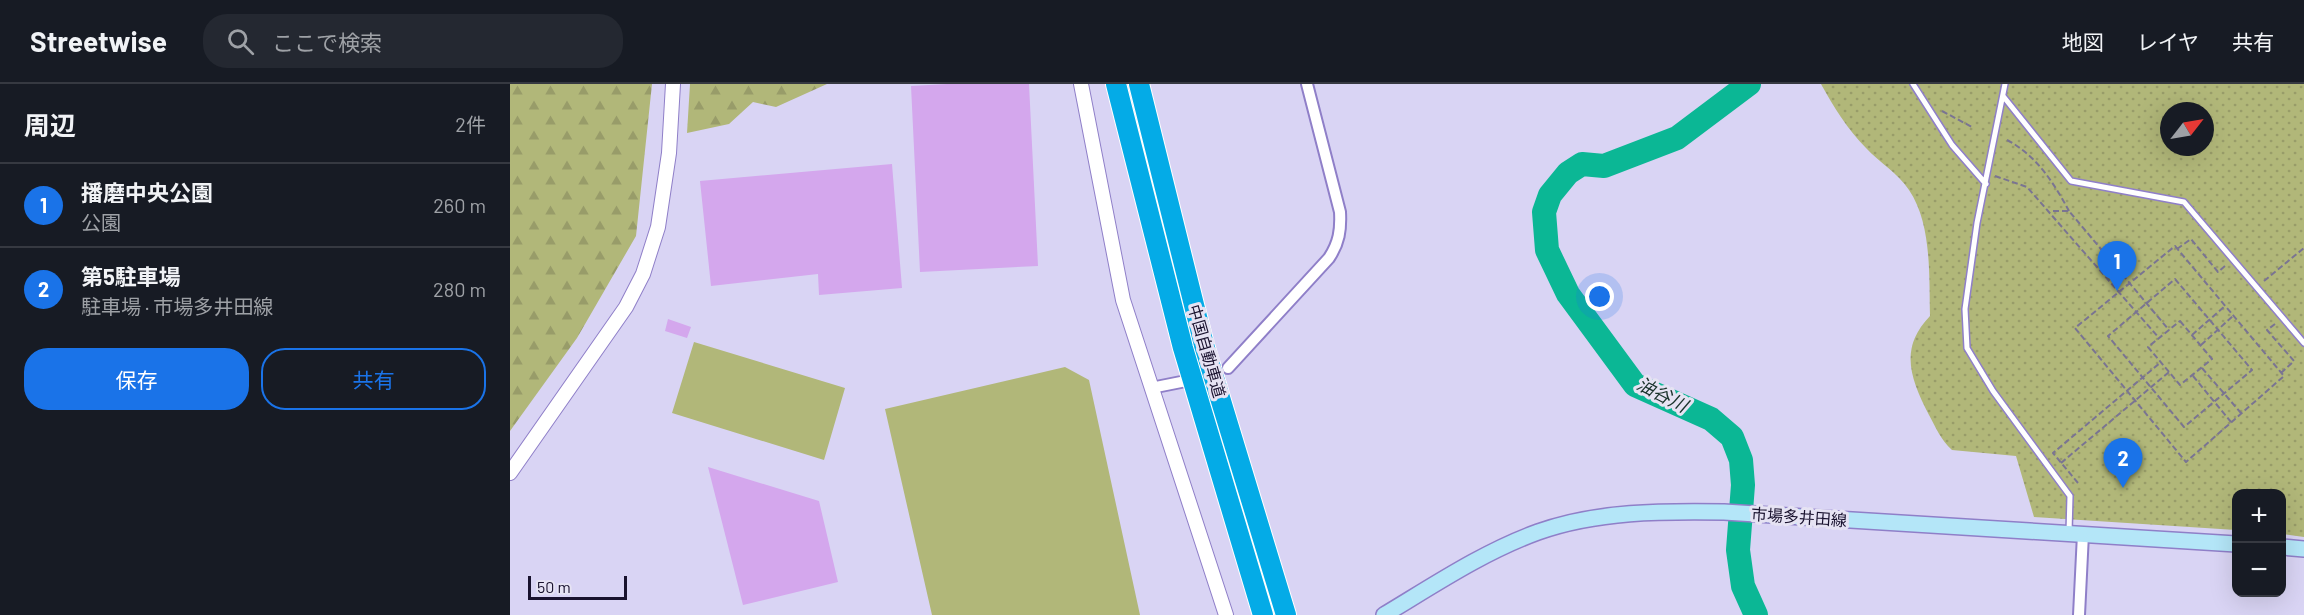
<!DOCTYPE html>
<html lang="ja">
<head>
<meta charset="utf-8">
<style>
  :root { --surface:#171b24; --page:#242831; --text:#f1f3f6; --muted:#9ea1a6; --line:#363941; --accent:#1a73e8 }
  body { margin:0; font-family:Barlow,"Noto Sans JP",sans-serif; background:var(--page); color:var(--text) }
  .controls { position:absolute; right:18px; bottom:18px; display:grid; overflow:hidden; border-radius:12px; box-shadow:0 6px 24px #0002 }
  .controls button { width:54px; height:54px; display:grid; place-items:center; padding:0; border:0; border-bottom:2px solid var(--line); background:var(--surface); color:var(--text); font:30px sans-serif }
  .compass { position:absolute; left:1650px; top:18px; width:54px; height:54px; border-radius:50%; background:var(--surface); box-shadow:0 6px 24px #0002; rotate:59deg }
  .scale { position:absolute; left:18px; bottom:15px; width:99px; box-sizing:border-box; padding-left:6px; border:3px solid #19122e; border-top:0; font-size:16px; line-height:21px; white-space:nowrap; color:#19122e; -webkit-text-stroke:4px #e6e3f3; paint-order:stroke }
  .you { position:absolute; left:1090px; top:213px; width:21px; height:21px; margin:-15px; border:4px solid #fff; border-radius:50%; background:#1a73e8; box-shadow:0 0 0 9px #1a73e833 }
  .badge { display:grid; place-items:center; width:39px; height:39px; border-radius:50%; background:var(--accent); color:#fff; font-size:20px; font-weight:700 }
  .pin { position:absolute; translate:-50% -50px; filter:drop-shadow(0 2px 3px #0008) }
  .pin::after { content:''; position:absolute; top:32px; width:21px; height:18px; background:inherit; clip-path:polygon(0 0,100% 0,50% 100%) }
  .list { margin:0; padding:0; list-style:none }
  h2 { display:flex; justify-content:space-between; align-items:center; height:78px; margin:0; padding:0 24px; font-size:26px }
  h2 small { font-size:20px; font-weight:400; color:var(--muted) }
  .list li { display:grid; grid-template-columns:39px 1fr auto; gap:18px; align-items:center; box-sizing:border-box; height:84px; padding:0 24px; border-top:2px solid var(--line) }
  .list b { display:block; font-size:22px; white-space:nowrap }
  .list p { margin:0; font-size:20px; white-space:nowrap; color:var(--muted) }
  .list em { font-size:20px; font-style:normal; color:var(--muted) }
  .actions { display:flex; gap:12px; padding:18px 24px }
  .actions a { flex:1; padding:14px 0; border:2px solid var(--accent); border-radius:24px; text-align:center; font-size:21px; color:var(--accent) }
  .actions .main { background:var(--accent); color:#fff }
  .icon { flex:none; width:33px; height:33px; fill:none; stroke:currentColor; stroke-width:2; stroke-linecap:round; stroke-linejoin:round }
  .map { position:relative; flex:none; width:1794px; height:531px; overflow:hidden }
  header { display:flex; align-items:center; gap:36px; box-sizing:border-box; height:84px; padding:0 30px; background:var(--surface); border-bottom:2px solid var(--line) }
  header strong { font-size:28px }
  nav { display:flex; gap:33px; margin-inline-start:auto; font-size:21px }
  .search { width:420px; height:54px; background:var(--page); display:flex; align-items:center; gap:15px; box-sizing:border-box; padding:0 21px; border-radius:24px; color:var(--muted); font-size:22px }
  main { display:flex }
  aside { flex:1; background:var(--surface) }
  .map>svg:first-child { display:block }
  .green { fill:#b1b779 }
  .forest { fill:url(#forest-firs) }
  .park { fill:url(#park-dots); fill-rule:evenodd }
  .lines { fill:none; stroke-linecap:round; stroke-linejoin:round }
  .river { stroke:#0bb795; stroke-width:24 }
  .building { fill:#d4a7ed }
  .service-casing { stroke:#8f7fc8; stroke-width:8 }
  .minor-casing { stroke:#8f7fc8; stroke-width:14 }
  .tertiary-casing { stroke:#8f7fc8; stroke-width:16 }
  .secondary-casing { stroke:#8f7fc8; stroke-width:18 }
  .motorway-casing { stroke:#fff; stroke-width:22 }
  .path { stroke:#7a7492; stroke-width:2; stroke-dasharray:6 3; stroke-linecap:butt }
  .service { stroke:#fff; stroke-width:5 }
  .minor { stroke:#fff; stroke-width:10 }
  .tertiary { stroke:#fff; stroke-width:14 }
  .secondary { stroke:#b4e6f8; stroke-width:15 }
  .motorway { stroke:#04abe7; stroke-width:20 }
  .labels { text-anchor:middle; stroke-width:6; stroke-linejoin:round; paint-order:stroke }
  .street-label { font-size:16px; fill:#19122e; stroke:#e6e3f3 }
  .water-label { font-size:18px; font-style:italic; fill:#1a322b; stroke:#e6e3f3 }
</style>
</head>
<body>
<header>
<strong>Streetwise</strong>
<div class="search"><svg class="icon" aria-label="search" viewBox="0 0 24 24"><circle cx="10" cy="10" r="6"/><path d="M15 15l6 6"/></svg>ここで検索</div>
<nav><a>地図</a><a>レイヤ</a><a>共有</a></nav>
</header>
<main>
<aside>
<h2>周辺<small>2件</small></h2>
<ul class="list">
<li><span class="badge">1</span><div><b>播磨中央公園</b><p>公園</p></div><em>260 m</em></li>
<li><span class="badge">2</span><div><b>第5駐車場</b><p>駐車場 · 市場多井田線</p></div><em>280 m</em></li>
</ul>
<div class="actions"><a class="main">保存</a><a>共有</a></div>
</aside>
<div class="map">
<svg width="1794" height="531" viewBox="0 0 1794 531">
  <defs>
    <pattern id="forest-firs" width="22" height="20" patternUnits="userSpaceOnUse" patternTransform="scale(1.5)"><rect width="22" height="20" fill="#b1b779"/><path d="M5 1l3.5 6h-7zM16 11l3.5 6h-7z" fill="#989c69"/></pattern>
    <pattern id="park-dots" width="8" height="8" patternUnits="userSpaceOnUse" patternTransform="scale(1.5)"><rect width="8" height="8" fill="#b1b779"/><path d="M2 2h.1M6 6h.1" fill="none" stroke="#989c69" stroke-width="1.8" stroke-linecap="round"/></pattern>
  </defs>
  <rect width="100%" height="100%" fill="#d9d4f4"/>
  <!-- green -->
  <path class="green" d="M184,258l151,46 -21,72 -152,-47z
    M555,283l24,13 51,235h-208l-47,-206z"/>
  <!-- forest -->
  <path class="forest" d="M0,0h142l-16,152 -59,102 -67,93z
    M180,0h137l-51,23 -23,-5 -24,22 -42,9z"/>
  <!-- park -->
  <path class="park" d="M1311,0h483v453l-22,-3v-40h-46v36l-202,-13 -18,-61 -64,-6c-11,-10 -16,-22 -23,-35 -19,-37 -30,-67 1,-99 -1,-40 2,-92 -21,-126 -11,-17 -29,-27 -43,-42 -18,-18 -33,-42 -45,-64zM1659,27h36v36h-36z"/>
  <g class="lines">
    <!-- river -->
    <path class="river" d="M1239,0l-72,54 -73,28 -22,-2 -14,9 -18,22 -6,17 3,38 21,44 67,91 76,34 21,18 9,23 2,25 -5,65 5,36 13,29"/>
  </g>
  <!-- building -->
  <path class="building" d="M437,0h82l9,182 -118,6 -9,-186z
    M382,80l10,124 -83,7 -1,-21 -107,12 -11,-105z
    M158,235l23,8 -4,11 -22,-7z
    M198,383l111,34 19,81 -95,23z"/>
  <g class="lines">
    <defs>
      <path id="service" d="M1403,0l39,61 34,39
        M1495,0l-28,139 -12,86 2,39 26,43 77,105 -1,36
        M1493,12l68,85 113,21 120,141"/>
      <path id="minor" d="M718,284l101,-110c10,-15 12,-28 11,-46l-33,-128
        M641,304l35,-7
        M1569,531l4,-81"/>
      <path id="tertiary" d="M571,0l42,216 103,315
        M0,389l116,-166 17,-33 15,-47 11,-74 4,-69"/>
      <path id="secondary" d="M1772,463l22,2
        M874,531c50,-30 99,-63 154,-83 59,-21 124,-21 186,-20l512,32"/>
      <path id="motorway" d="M606,0l67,264 80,267
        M629,0l65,261 82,270"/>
    </defs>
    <!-- service casing -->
    <use href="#service" class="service-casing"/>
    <!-- minor casing -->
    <use href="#minor" class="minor-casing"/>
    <!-- tertiary casing -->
    <use href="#tertiary" class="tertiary-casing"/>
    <!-- secondary casing -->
    <use href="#secondary" class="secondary-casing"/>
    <!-- motorway casing -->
    <use href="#motorway" class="motorway-casing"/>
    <!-- path -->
    <path class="path" d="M1432,27l30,16
      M1497,56c29,15 47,43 62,71
      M1485,92l32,11 132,151
      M1543,127h16l100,119
      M1665,162l109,130 -98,86 -111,-134z
      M1667,165l14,-10 27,33 7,-6
      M1665,195l77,91 -68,57 -76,-91z
      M1754,197l40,-33
      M1670,237l32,38 -32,26 -32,-38z
      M1765,240l-8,6 27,31 -13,12
      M1682,251l33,-29
      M1691,261l32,-29
      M1692,284l39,45
      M1683,292l38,46
      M1551,379l108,-91
      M1568,399l-25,-30 108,-91"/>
    <!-- service -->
    <use href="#service" class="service"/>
    <!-- minor -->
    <use href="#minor" class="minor"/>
    <!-- tertiary -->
    <use href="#tertiary" class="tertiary"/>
    <!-- secondary -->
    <use href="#secondary" class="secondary"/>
    <!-- motorway -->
    <use href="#motorway" class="motorway"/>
  </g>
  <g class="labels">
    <!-- street labels -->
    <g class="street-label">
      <text transform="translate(697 267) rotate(74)" y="6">中国自動車道</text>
      <text transform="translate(1289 433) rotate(4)" y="6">市場多井田線</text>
    </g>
    <!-- water labels -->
    <g class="water-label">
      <text transform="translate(1152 311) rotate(27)" y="6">油谷川</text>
    </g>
  </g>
</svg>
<div class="controls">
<button>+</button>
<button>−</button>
</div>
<svg class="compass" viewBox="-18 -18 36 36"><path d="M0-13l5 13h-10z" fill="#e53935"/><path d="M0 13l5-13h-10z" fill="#9ea1a6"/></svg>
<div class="scale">50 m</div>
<div class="you"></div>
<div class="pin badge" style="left:1607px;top:207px">1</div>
<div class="pin badge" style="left:1613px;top:404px">2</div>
</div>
</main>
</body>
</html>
